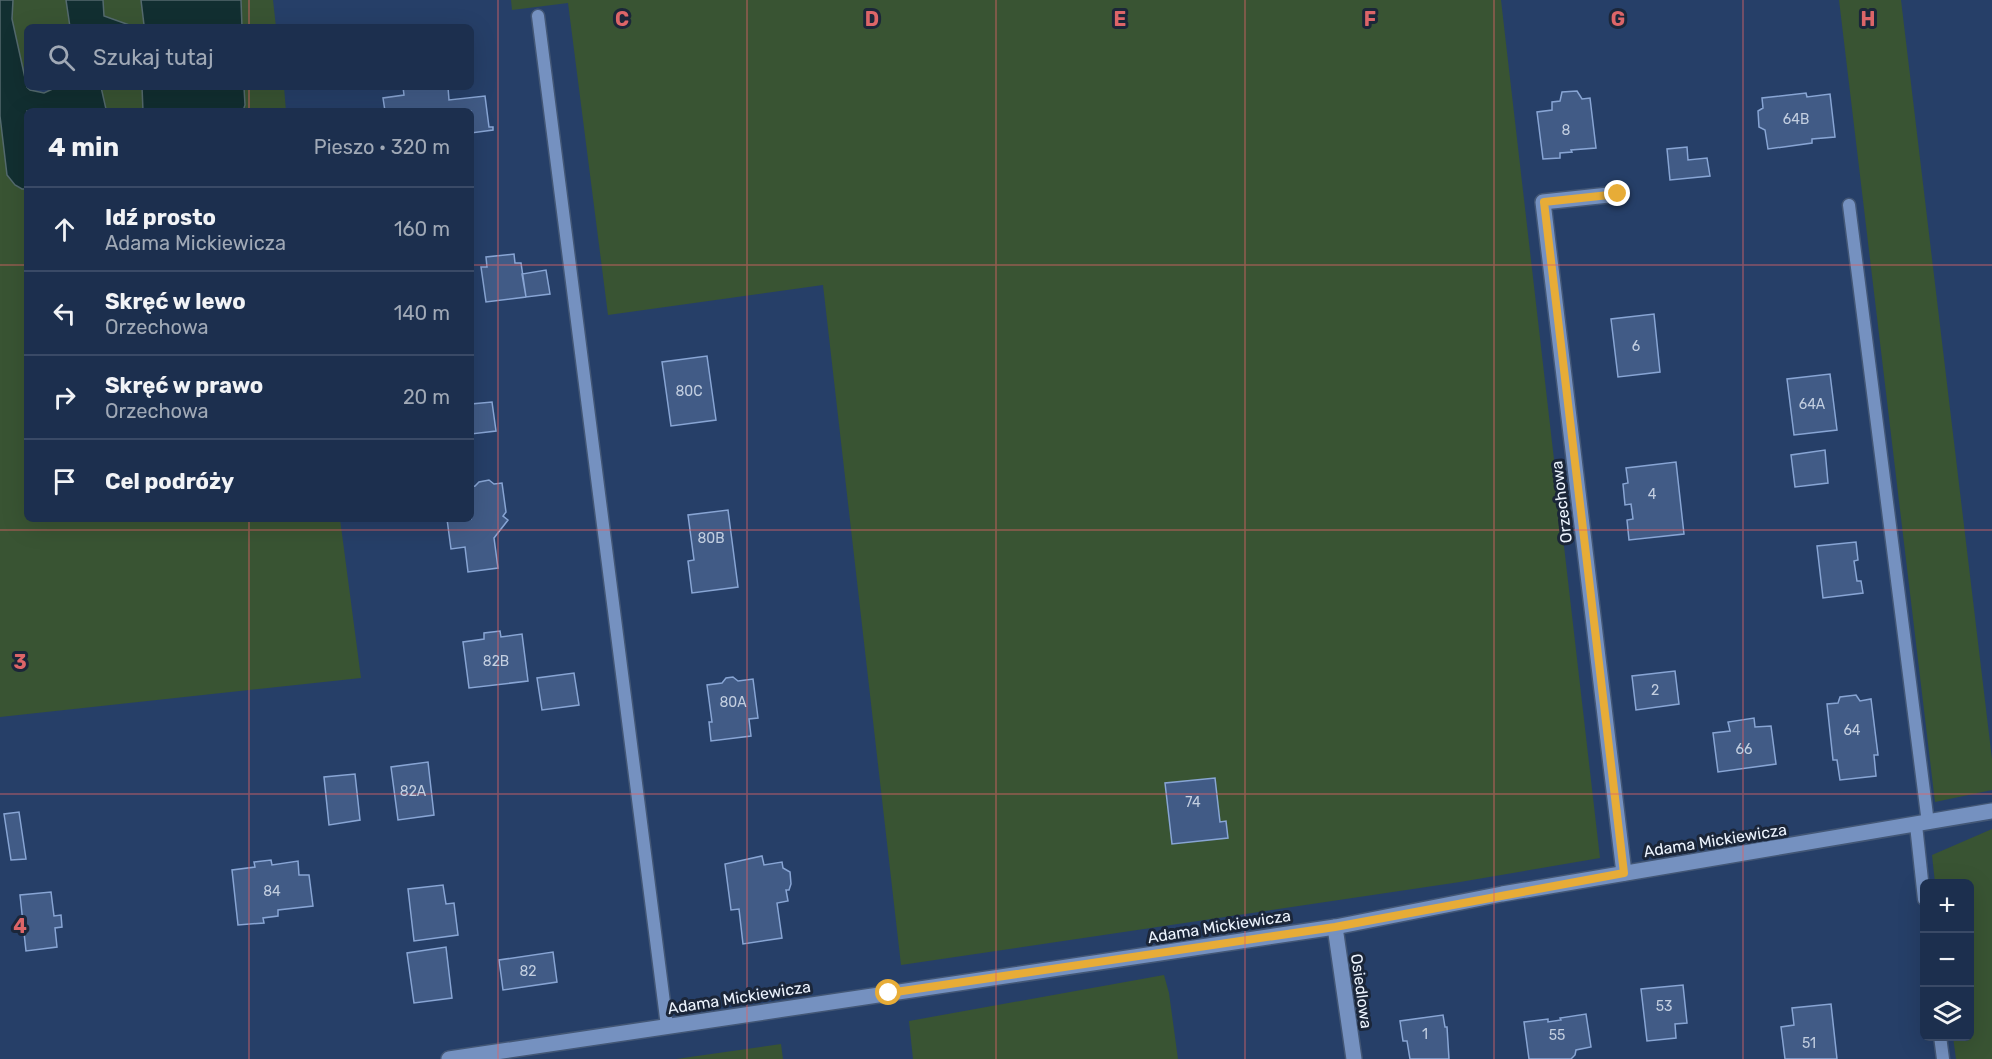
<!DOCTYPE html>
<html lang="pl">
<head>
<meta charset="utf-8">
<style>
  :root { --surface:#1c2f4e; --page:#293b58; --text:#f1f3f6; --muted:#a0a9b6; --line:#3a4a66 }
  body { margin:0; font-family:Rubik,sans-serif; background:var(--page); color:var(--text) }
  .controls { position:absolute; right:18px; bottom:18px; display:grid; overflow:hidden; border-radius:9px; box-shadow:0 6px 24px #0002 }
  .controls button { width:54px; height:54px; display:grid; place-items:center; padding:0; border:0; border-bottom:2px solid var(--line); background:var(--surface); color:var(--text); font:30px sans-serif }
  .stop { position:absolute; width:18px; height:18px; margin:-14px; border:4px solid #e7ac37; border-radius:50%; background:#fff }
  .stop.end { background:#e7ac37; border-color:#fff; box-shadow:0 2px 6px #0008 }
  .list { margin:0; padding:0; list-style:none }
  h2 { display:flex; justify-content:space-between; align-items:center; height:78px; margin:0; padding:0 24px; font-size:26px }
  h2 small { font-size:20px; font-weight:400; color:var(--muted) }
  .list li { display:grid; grid-template-columns:39px 1fr auto; gap:18px; align-items:center; box-sizing:border-box; height:84px; padding:0 24px; border-top:2px solid var(--line) }
  .list b { display:block; font-size:22px; white-space:nowrap }
  .list p { margin:0; font-size:20px; white-space:nowrap; color:var(--muted) }
  .list em { font-size:20px; font-style:normal; color:var(--muted) }
  .icon { flex:none; width:33px; height:33px; fill:none; stroke:currentColor; stroke-width:2; stroke-linecap:round; stroke-linejoin:round }
  .map { position:relative; flex:none; width:1992px; height:1059px; overflow:hidden }
  .search { position:absolute; background:var(--surface); box-shadow:0 6px 24px #0002; left:24px; top:24px; width:450px; height:66px; display:flex; align-items:center; gap:15px; box-sizing:border-box; padding:0 21px; border-radius:9px; color:var(--muted); font-size:22px }
  .panel { position:absolute; background:var(--surface); box-shadow:0 6px 24px #0002; left:24px; top:108px; width:450px; height:414px; border-radius:9px }
  .map>svg:first-child { display:block }
  .green { fill:#395433 }
  .water { fill:#122f31; stroke:#546a6e; stroke-width:1.5 }
  .building { fill:#415b86; stroke:#88a5d4; stroke-width:1.5 }
  .lines { fill:none; stroke-linecap:round; stroke-linejoin:round }
  .service-casing { stroke:#435776; stroke-width:15 }
  .minor-casing { stroke:#435776; stroke-width:18 }
  .tertiary-casing { stroke:#435776; stroke-width:18 }
  .service { stroke:#7591c0; stroke-width:12 }
  .minor { stroke:#7591c0; stroke-width:15 }
  .tertiary { stroke:#7591c0; stroke-width:15 }
  .route { stroke:#e7ac37; stroke-width:8 }
  .grid { fill:none; stroke:#dd6568; stroke-width:1.5; stroke-opacity:0.55 }
  .labels { text-anchor:middle; stroke-width:6; stroke-linejoin:round; paint-order:stroke }
  .number-label { font-size:14px; fill:#c2cee0 }
  .street-label { font-size:16px; fill:#edf4fe; stroke:#1b2639 }
  .grid-label { font-size:20px; text-anchor:middle; font-weight:bold; fill:#dd6568; stroke:#1b2639; stroke-width:6; stroke-linejoin:round; paint-order:stroke }
</style>
</head>
<body>
<div class="map">
<svg width="1992" height="1059" viewBox="0 0 1992 1059">
  <rect width="100%" height="100%" fill="#263f68"/>
  <!-- green -->
  <path class="green" d="M13,0h53l4,27h-43v57l-15,-65z
    M103,0h38l3,25 -9,2 -31,-11z
    M241,0h32l3,27h-34z
    M511,0h990l99,858 -140,24 -559,83 -78,-680 -215,30 -40,-312 -56,7z
    M1839,0h62l91,759v31l-57,12z
    M101,87h41l1,24h-37z
    M244,87h40l2,24h-43l2,-6z
    M0,116l7,59 15,14h5v330h313l21,159 -361,39z
    M1992,829v230h-36l-3,-22 17,-1v-152l-35,-1 -3,-28z
    M1164,975l5,18 9,66h-265l-4,-38z
    M781,1044l2,15h-107z"/>
  <!-- water -->
  <path class="water" d="M0,0h13l-1,19 15,68 3,3 14,3 13,-6h44l5,22v2h-79v78h-5l-7,-4 -8,-10 -7,-59z
    M66,0h37l1,16 31,11h-65z
    M141,0h100l1,27h-100l2,-2z
    M142,87h102l1,18 -2,6h-100z"/>
  <!-- building -->
  <path class="building" d="M403,87h45l1,13 36,-4 4,31h4v3l-22,3v-22h-86l-2,-13 21,-3z
    M1577,91l5,8 8,-1 6,50 -25,2 1,2 -12,1v5l-17,1 -6,-47 15,-2v-8l8,-1 2,-9z
    M1806,93l1,4 23,-3 5,43 -23,2v4l-44,6 -3,-19 -6,-3 -1,-16 5,-3 -1,-10z
    M1687,147l1,13 19,-2 3,18 -40,4 -3,-31z
    M514,254l1,9h6l5,34 -40,5 -5,-35h6l-1,-10z
    M546,270l4,24 -24,3 -4,-23z
    M1654,314l6,58 -42,5 -7,-58z
    M707,356l9,64 -45,6 -9,-64z
    M1830,374l7,56 -43,5 -7,-56z
    M492,402l4,29 -25,3v-30z
    M1825,450l3,33 -33,4 -4,-32z
    M1676,462l8,72 -55,6 -2,-20 6,-1 -2,-15 -6,1 -2,-21 5,-1 -2,-15z
    M489,480l5,4 8,-1 4,29 -3,4 5,4 -14,18 4,30 -30,4 -3,-25 -14,2 -4,-30h24v-32l4,-1 4,-4z
    M728,510l10,77 -46,6 -4,-32 6,-1 -6,-45z
    M1856,542l2,18 -4,1 3,20h4l2,12 -40,5 -6,-52z
    M500,631l1,6 21,-3 6,47 -59,7 -6,-46 21,-3v-6z
    M1675,671l4,33 -43,6 -4,-34z
    M574,673l5,32 -37,5 -5,-32z
    M733,677l5,4 15,-2 5,39 -9,1 2,17 -40,5 -2,-19h3l-5,-37 15,-2 4,-5z
    M1856,695l4,6 11,-2 7,56h-4l2,21 -36,4 -3,-20h-4l-6,-56 11,-1 2,-6z
    M1754,718l1,9 16,-1 5,38 -58,8 -5,-39 17,-2 -2,-9z
    M428,762l6,53 -36,5 -7,-53z
    M355,774l5,46 -31,5 -5,-48z
    M1215,778l5,44 6,-1 2,17 -56,6 -7,-61z
    M19,812l7,47 -15,1 -7,-46z
    M762,856l2,9 18,-3 1,6 7,4 1,12 -2,6h-3l2,11 -11,2 5,35 -39,6 -4,-35 -8,1 -6,-46z
    M271,860l1,5 26,-4 1,14h10l4,31 -35,4v6l-15,2 1,5 -26,2 -6,-55 23,-3 -1,-5z
    M443,885l3,19 8,-1 4,32 -44,6 -6,-52z
    M51,892l3,24 7,-1 1,12 -7,1 2,19 -31,4 -6,-56z
    M446,947l6,51 -38,5 -7,-50z
    M553,952l4,30 -54,8 -4,-30z
    M1683,985l4,38 -12,1 1,14 -29,3 -6,-52z
    M1831,1004l6,55h-52l-4,-32 13,-2 -2,-17z
    M1586,1014l5,33 -15,3 -1,5 -4,4h-42l-5,-37 24,-3v3l13,-2 -1,-2z
    M1443,1015l2,12h2l2,32h-39l-3,-18h-4l-3,-20z"/>
  <g class="lines">
    <defs>
      <path id="service" d="M538,16l129,1010
        M1849,205l79,618
        M1916,825l8,74
        M1940,1036l3,23"/>
      <path id="minor" d="M1618,194l-75,8 81,671
        M1335,927l19,132"/>
      <path id="tertiary" d="M449,1059l886,-132 167,-33 490,-83"/>
    </defs>
    <!-- service casing -->
    <use href="#service" class="service-casing"/>
    <!-- minor casing -->
    <use href="#minor" class="minor-casing"/>
    <!-- tertiary casing -->
    <use href="#tertiary" class="tertiary-casing"/>
    <!-- service -->
    <use href="#service" class="service"/>
    <!-- minor -->
    <use href="#minor" class="minor"/>
    <!-- tertiary -->
    <use href="#tertiary" class="tertiary"/>
  </g>
  <g class="lines">
    <!-- route -->
    <path class="route" d="M889,993l446,-66 289,-54 -80,-671 74,-8"/>
  </g>
  <!-- grid -->
  <path class="grid" d="M249,0v27M498,0v1059M747,0v1059M996,0v1059M1245,0v1059M1494,0v1059M1743,0v1059M249,87v24M0,265h27M471,265h1521M249,519v540M0,530h1992M0,794h1992"/>
  <g class="labels">
    <!-- number labels -->
    <g class="number-label">
      <text x="1796" y="124">64B</text>
      <text x="1566" y="135">8</text>
      <text x="1636" y="351">6</text>
      <text x="689" y="396">80C</text>
      <text x="1812" y="409">64A</text>
      <text x="1652" y="499">4</text>
      <text x="711" y="543">80B</text>
      <text x="496" y="666">82B</text>
      <text x="1655" y="695">2</text>
      <text x="733" y="707">80A</text>
      <text x="1852" y="735">64</text>
      <text x="1744" y="754">66</text>
      <text x="413" y="796">82A</text>
      <text x="1193" y="807">74</text>
      <text x="272" y="896">84</text>
      <text x="528" y="976">82</text>
      <text x="1664" y="1011">53</text>
      <text x="1425" y="1039">1</text>
      <text x="1557" y="1040">55</text>
      <text x="1809" y="1048">51</text>
    </g>
    <!-- street labels -->
    <g class="street-label">
      <text transform="translate(1561 502) rotate(-97)" y="6">Orzechowa</text>
      <text transform="translate(1715 840) rotate(-9)" y="6">Adama Mickiewicza</text>
      <text transform="translate(1219 926) rotate(-9)" y="6">Adama Mickiewicza</text>
      <text transform="translate(1362 991) rotate(82)" y="6">Osiedlowa</text>
      <text transform="translate(739 997) rotate(-9)" y="6">Adama Mickiewicza</text>
    </g>
  </g>
  <g class="grid-label">
    <text x="622" y="26">C</text>
    <text x="872" y="26">D</text>
    <text x="1120" y="26">E</text>
    <text x="1370" y="26">F</text>
    <text x="1618" y="26">G</text>
    <text x="1868" y="26">H</text>
    <text x="20" y="669">3</text>
    <text x="20" y="933">4</text>
  </g>
</svg>
<div class="controls">
<button>+</button>
<button>−</button>
<button><svg class="icon" aria-label="layers" viewBox="0 0 24 24"><path d="M12 4l9 5-9 5-9-5zM3 14l9 5 9-5"/></svg></button>
</div>
<div class="stop" style="left:889px;top:993px"></div>
<div class="stop end" style="left:1618px;top:194px"></div>
<div class="search"><svg class="icon" aria-label="search" viewBox="0 0 24 24"><circle cx="10" cy="10" r="6"/><path d="M15 15l6 6"/></svg>Szukaj tutaj</div>
<section class="panel">
<h2>4 min<small>Pieszo · 320 m</small></h2>
<ul class="list">
<li><svg class="icon" aria-label="ahead" viewBox="0 0 24 24"><path d="M12 20V5M6 11l6-6 6 6"/></svg><div><b>Idź prosto</b><p>Adama Mickiewicza</p></div><em>160 m</em></li>
<li><svg class="icon" aria-label="left" viewBox="0 0 24 24"><path d="M17 20v-9H6M10 6l-5 5 5 5"/></svg><div><b>Skręć w lewo</b><p>Orzechowa</p></div><em>140 m</em></li>
<li><svg class="icon" aria-label="right" viewBox="0 0 24 24"><path d="M7 20v-9h11M14 6l5 5-5 5"/></svg><div><b>Skręć w prawo</b><p>Orzechowa</p></div><em>20 m</em></li>
<li><svg class="icon" aria-label="arrive" viewBox="0 0 24 24"><path d="M6 21V4h12l-3 4 3 4H6"/></svg><div><b>Cel podróży</b></div></li>
</ul>
</section>
</div>
</body>
</html>
